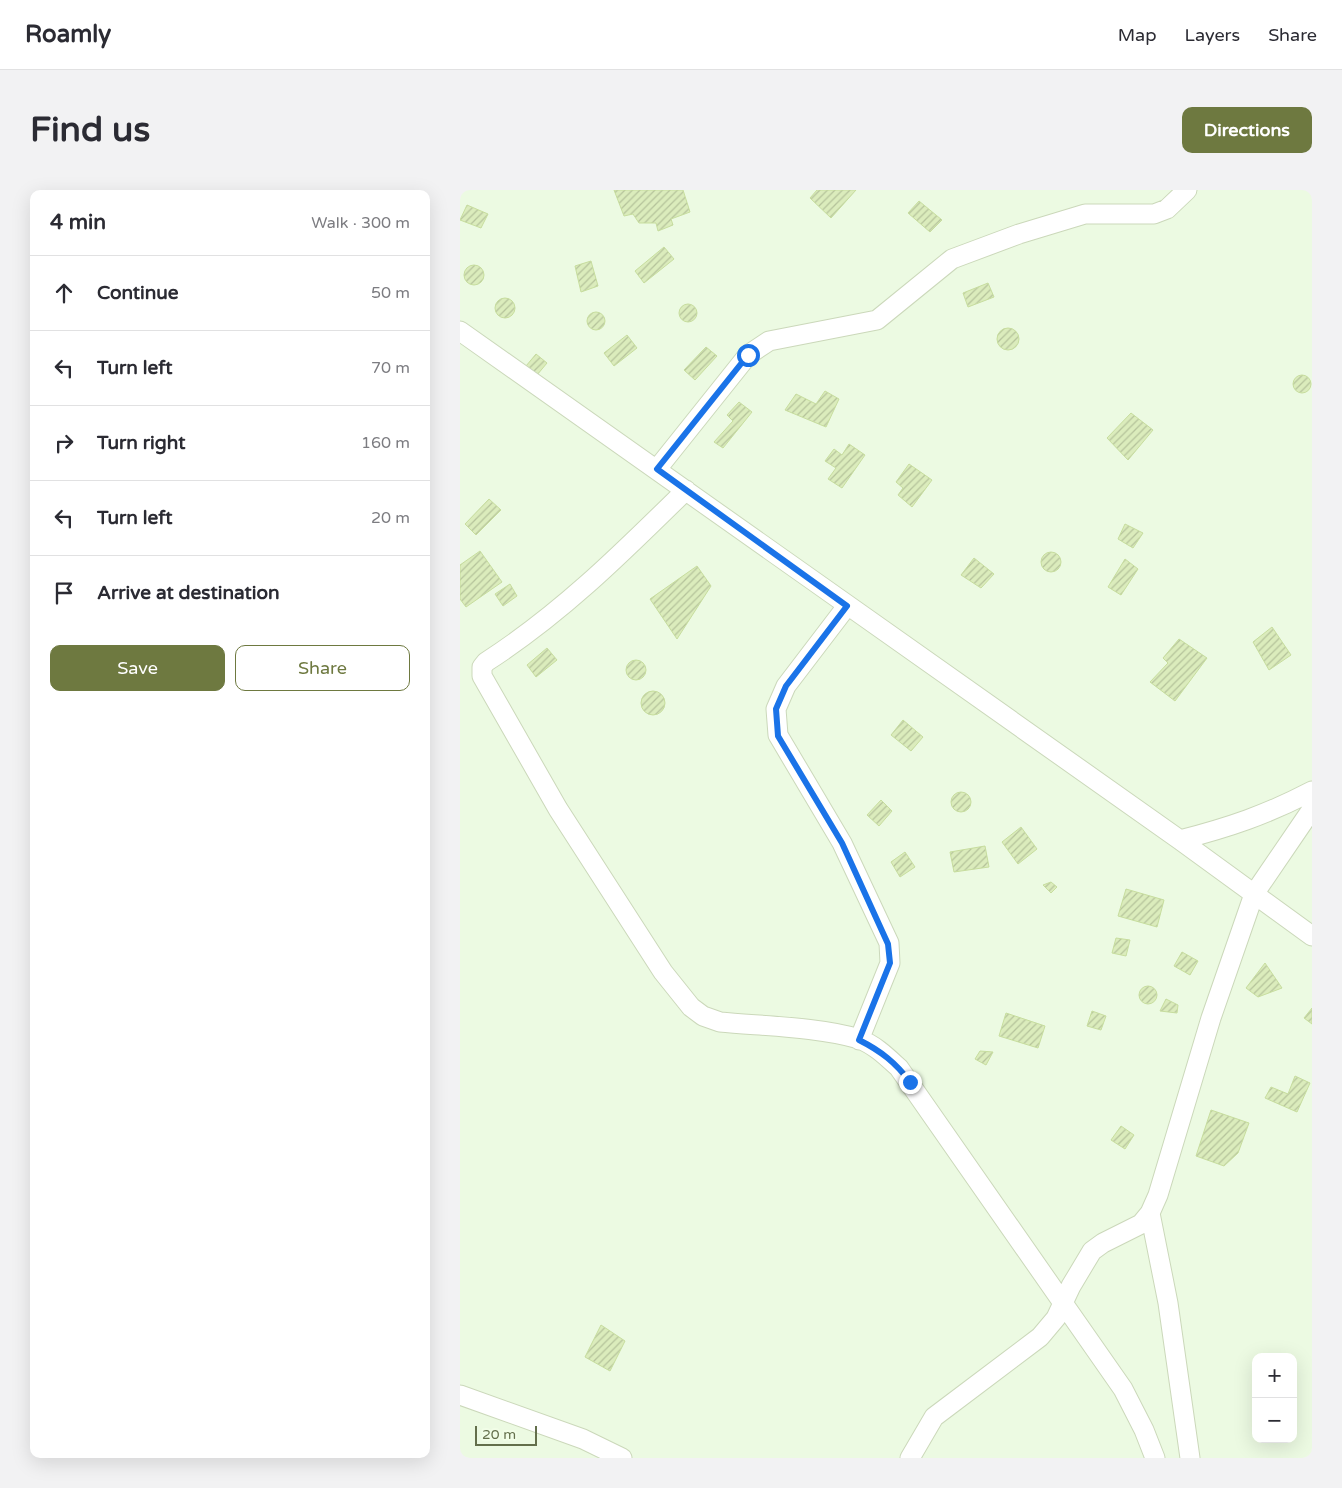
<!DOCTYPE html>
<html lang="en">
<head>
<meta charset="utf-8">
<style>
  :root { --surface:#fff; --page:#f2f2f3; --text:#2b2b33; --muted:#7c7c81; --line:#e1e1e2; --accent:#6e7940 }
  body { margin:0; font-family:"Varela Round",sans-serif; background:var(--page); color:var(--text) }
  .controls { position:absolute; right:15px; bottom:15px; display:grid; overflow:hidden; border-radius:10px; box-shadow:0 5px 20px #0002 }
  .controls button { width:45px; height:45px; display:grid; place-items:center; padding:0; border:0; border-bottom:1px solid var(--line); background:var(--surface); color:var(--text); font:25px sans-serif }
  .scale { position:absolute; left:15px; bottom:12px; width:62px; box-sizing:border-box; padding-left:5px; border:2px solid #636f4b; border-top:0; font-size:14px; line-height:18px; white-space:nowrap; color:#636f4b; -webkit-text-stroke:4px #f1fde7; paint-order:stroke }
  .stop { position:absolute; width:15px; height:15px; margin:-11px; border:4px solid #1a73e8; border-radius:50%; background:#fff }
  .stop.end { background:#1a73e8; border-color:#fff; box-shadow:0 1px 5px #0008 }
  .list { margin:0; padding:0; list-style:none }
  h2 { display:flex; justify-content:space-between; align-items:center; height:65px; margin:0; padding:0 20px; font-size:21px }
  h2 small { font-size:16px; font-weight:400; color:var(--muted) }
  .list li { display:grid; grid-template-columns:32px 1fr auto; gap:15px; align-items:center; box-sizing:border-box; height:75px; padding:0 20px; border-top:1px solid var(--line) }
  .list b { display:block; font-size:19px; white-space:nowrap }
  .list em { font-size:16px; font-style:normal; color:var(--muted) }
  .actions { display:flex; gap:10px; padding:15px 20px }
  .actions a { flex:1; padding:11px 0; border:1px solid var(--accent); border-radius:10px; text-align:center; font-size:18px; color:var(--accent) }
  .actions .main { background:var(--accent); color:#fff }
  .icon { flex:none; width:28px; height:28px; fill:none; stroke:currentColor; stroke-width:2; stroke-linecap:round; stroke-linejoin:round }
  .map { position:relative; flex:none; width:852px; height:1268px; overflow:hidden; border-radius:10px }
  header { display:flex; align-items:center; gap:30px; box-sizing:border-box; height:70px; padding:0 25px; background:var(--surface); border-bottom:1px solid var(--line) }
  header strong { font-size:24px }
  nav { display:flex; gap:28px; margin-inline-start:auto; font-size:18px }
  .intro { display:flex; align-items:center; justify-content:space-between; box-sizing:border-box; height:120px; padding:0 30px }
  h1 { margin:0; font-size:35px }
  .button { padding:12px 22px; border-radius:10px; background:var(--accent); color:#fff; font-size:18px; font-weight:700 }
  main { display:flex; gap:30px; padding:0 30px }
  aside { flex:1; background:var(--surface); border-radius:10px; box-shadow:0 5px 20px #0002 }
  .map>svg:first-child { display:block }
  .building { fill:url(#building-hatch); stroke:#c7dd9e }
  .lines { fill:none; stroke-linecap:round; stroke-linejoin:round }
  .street-casing { stroke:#cbd8ba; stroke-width:21 }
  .street { stroke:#fff; stroke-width:19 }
  .route { stroke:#1a73e8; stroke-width:6 }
</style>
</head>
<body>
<header>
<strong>Roamly</strong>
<nav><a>Map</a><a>Layers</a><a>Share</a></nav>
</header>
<div class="intro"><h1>Find us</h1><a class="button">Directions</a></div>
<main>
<aside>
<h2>4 min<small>Walk · 300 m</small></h2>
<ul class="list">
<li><svg class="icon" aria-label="ahead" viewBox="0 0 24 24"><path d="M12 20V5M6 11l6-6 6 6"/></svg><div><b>Continue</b></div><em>50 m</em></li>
<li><svg class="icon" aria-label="left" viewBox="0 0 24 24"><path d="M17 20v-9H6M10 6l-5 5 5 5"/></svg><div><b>Turn left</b></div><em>70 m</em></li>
<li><svg class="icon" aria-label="right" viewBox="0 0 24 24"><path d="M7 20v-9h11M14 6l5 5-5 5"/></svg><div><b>Turn right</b></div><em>160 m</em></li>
<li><svg class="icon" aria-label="left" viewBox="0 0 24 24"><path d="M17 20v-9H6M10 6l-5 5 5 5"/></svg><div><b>Turn left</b></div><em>20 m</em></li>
<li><svg class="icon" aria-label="arrive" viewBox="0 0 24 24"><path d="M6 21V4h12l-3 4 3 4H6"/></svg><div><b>Arrive at destination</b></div></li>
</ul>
<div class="actions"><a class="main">Save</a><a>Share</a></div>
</aside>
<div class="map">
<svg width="852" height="1268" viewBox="0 0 852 1268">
  <defs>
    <pattern id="building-hatch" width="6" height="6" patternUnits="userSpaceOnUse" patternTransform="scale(1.25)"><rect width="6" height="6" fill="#dbecbc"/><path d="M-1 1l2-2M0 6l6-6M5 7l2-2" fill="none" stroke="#b5c39b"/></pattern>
  </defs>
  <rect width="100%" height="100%" fill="#ecfae2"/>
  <!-- building -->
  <path class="building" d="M154,0h69l7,22 -19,7 2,6 -15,6 -2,-8h-17l-6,-9 -9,2z
    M357,0h39l-25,28 -21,-20z
    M459,11l23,19 -12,12 -22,-19z
    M7,15l21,9 -7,14 -21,-8z
    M204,57l10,12 -30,24 -9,-12z
    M131,71l7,25 -17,6 -6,-26z
    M4 85a10 10 0 1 1 20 0a10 10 0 1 1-20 0Z
    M528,93l6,14 -26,10 -5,-14z
    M35 118a10 10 0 1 1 20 0a10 10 0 1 1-20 0Z
    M219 123a9 9 0 1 1 18 0a9 9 0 1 1-18 0Z
    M127 131a9 9 0 1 1 18 0a9 9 0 1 1-18 0Z
    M537 149a11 11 0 1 1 22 0a11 11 0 1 1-22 0Z
    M167,145l10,13 -23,18 -10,-13z
    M246,157l11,9 -22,24 -11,-10z
    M76,164l11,9 -10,12 -11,-9z
    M833 194a9 9 0 1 1 18 0a9 9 0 1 1-18 0Z
    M365,201l14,8 -13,28 -41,-17 11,-16 20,10z
    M279,212l13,10 -29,36 -9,-6 19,-21 -6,-6z
    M671,223l22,17 -25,30 -21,-22z
    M389,254l16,11 -23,33 -14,-9 8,-11 -11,-7 9,-12 8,6z
    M449,274l23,16 -20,27 -14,-12 5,-7 -7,-6z
    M29,309l12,11 -25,25 -11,-11z
    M665,334l18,9 -10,15 -15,-9z
    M20,361l22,31 -36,25 -6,-8v-34z
    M581 372a10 10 0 1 1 20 0a10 10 0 1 1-20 0Z
    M514,368l20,16 -13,14 -20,-13z
    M665,369l13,10 -17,26 -13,-8z
    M237,376l14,20 -34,53 -27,-40z
    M50,394l7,12 -14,10 -8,-12z
    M812,437l19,28 -22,15 -16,-28z
    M719,449l28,19 -32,43 -25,-19 18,-19 -5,-5z
    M87,458l10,12 -21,17 -9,-12z
    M166 480a10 10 0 1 1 20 0a10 10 0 1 1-20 0Z
    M181 513a12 12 0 1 1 24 0a12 12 0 1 1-24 0Z
    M443,530l20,17 -12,14 -20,-16z
    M491 612a10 10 0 1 1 20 0a10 10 0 1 1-20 0Z
    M421,610l11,11 -13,15 -12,-11z
    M561,637l16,22 -19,15 -16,-22z
    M525,656l4,21 -35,5 -4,-20z
    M445,662l10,15 -15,10 -9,-15z
    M591,692l6,5 -6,6 -8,-8z
    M666,699l38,11 -7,27 -39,-11z
    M656,748l14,2 -4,16 -14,-3z
    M722,762l16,9 -8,14 -16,-9z
    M805,773l17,25 -24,9 -12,-9z
    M679 805a9 9 0 1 1 18 0a9 9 0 1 1-18 0Z
    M706,809l12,6 -1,8 -17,-2z
    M852,818v16l-8,-6z
    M632,821l14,5 -5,14 -14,-4z
    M546,823l39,13 -7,22 -39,-12z
    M520,861l13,1 -7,13 -11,-6z
    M835,886l15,7 -13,29 -32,-14 6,-11 17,7z
    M751,920l38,13 -11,30 -14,13 -28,-10z
    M661,936l13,9 -9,14 -14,-9z
    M141,1135l24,16 -15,30 -25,-14z"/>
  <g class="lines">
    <defs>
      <path id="street" d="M0,141l720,509 132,96
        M197,279l91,-114 21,-14 108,-21 75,-61 67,-25 66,-20h69l13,-5 20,-19
        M226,300c-64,63 -124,123 -200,172l-4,5v9l76,133 105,163 28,35 12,9 17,6c41,4 101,5 139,17 16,6 28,18 40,29l224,321 21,41 11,28
        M387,416l-61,80 -10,23 2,26 64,108 47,100 1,20 -31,77
        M720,650c50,-13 86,-25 132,-49
        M690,1023l18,90 22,155
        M0,1205l123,44 39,19
        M450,1268l24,-41 106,-80 16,-19 15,-32 21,-35 11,-8 38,-19 9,-11 8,-18 53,-177 43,-124 58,-85"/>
    </defs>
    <!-- street casing -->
    <use href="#street" class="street-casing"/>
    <!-- street -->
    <use href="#street" class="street"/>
  </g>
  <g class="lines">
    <!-- route -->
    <path class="route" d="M288,165l-91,114 190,137 -61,80 -10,23 2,27 64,107 46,101 2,19 -31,77c22,11 37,23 51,42"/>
  </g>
</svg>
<div class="controls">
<button>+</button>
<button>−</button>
</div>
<div class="scale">20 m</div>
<div class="stop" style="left:288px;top:165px"></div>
<div class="stop end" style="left:450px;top:892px"></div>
</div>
</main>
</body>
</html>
